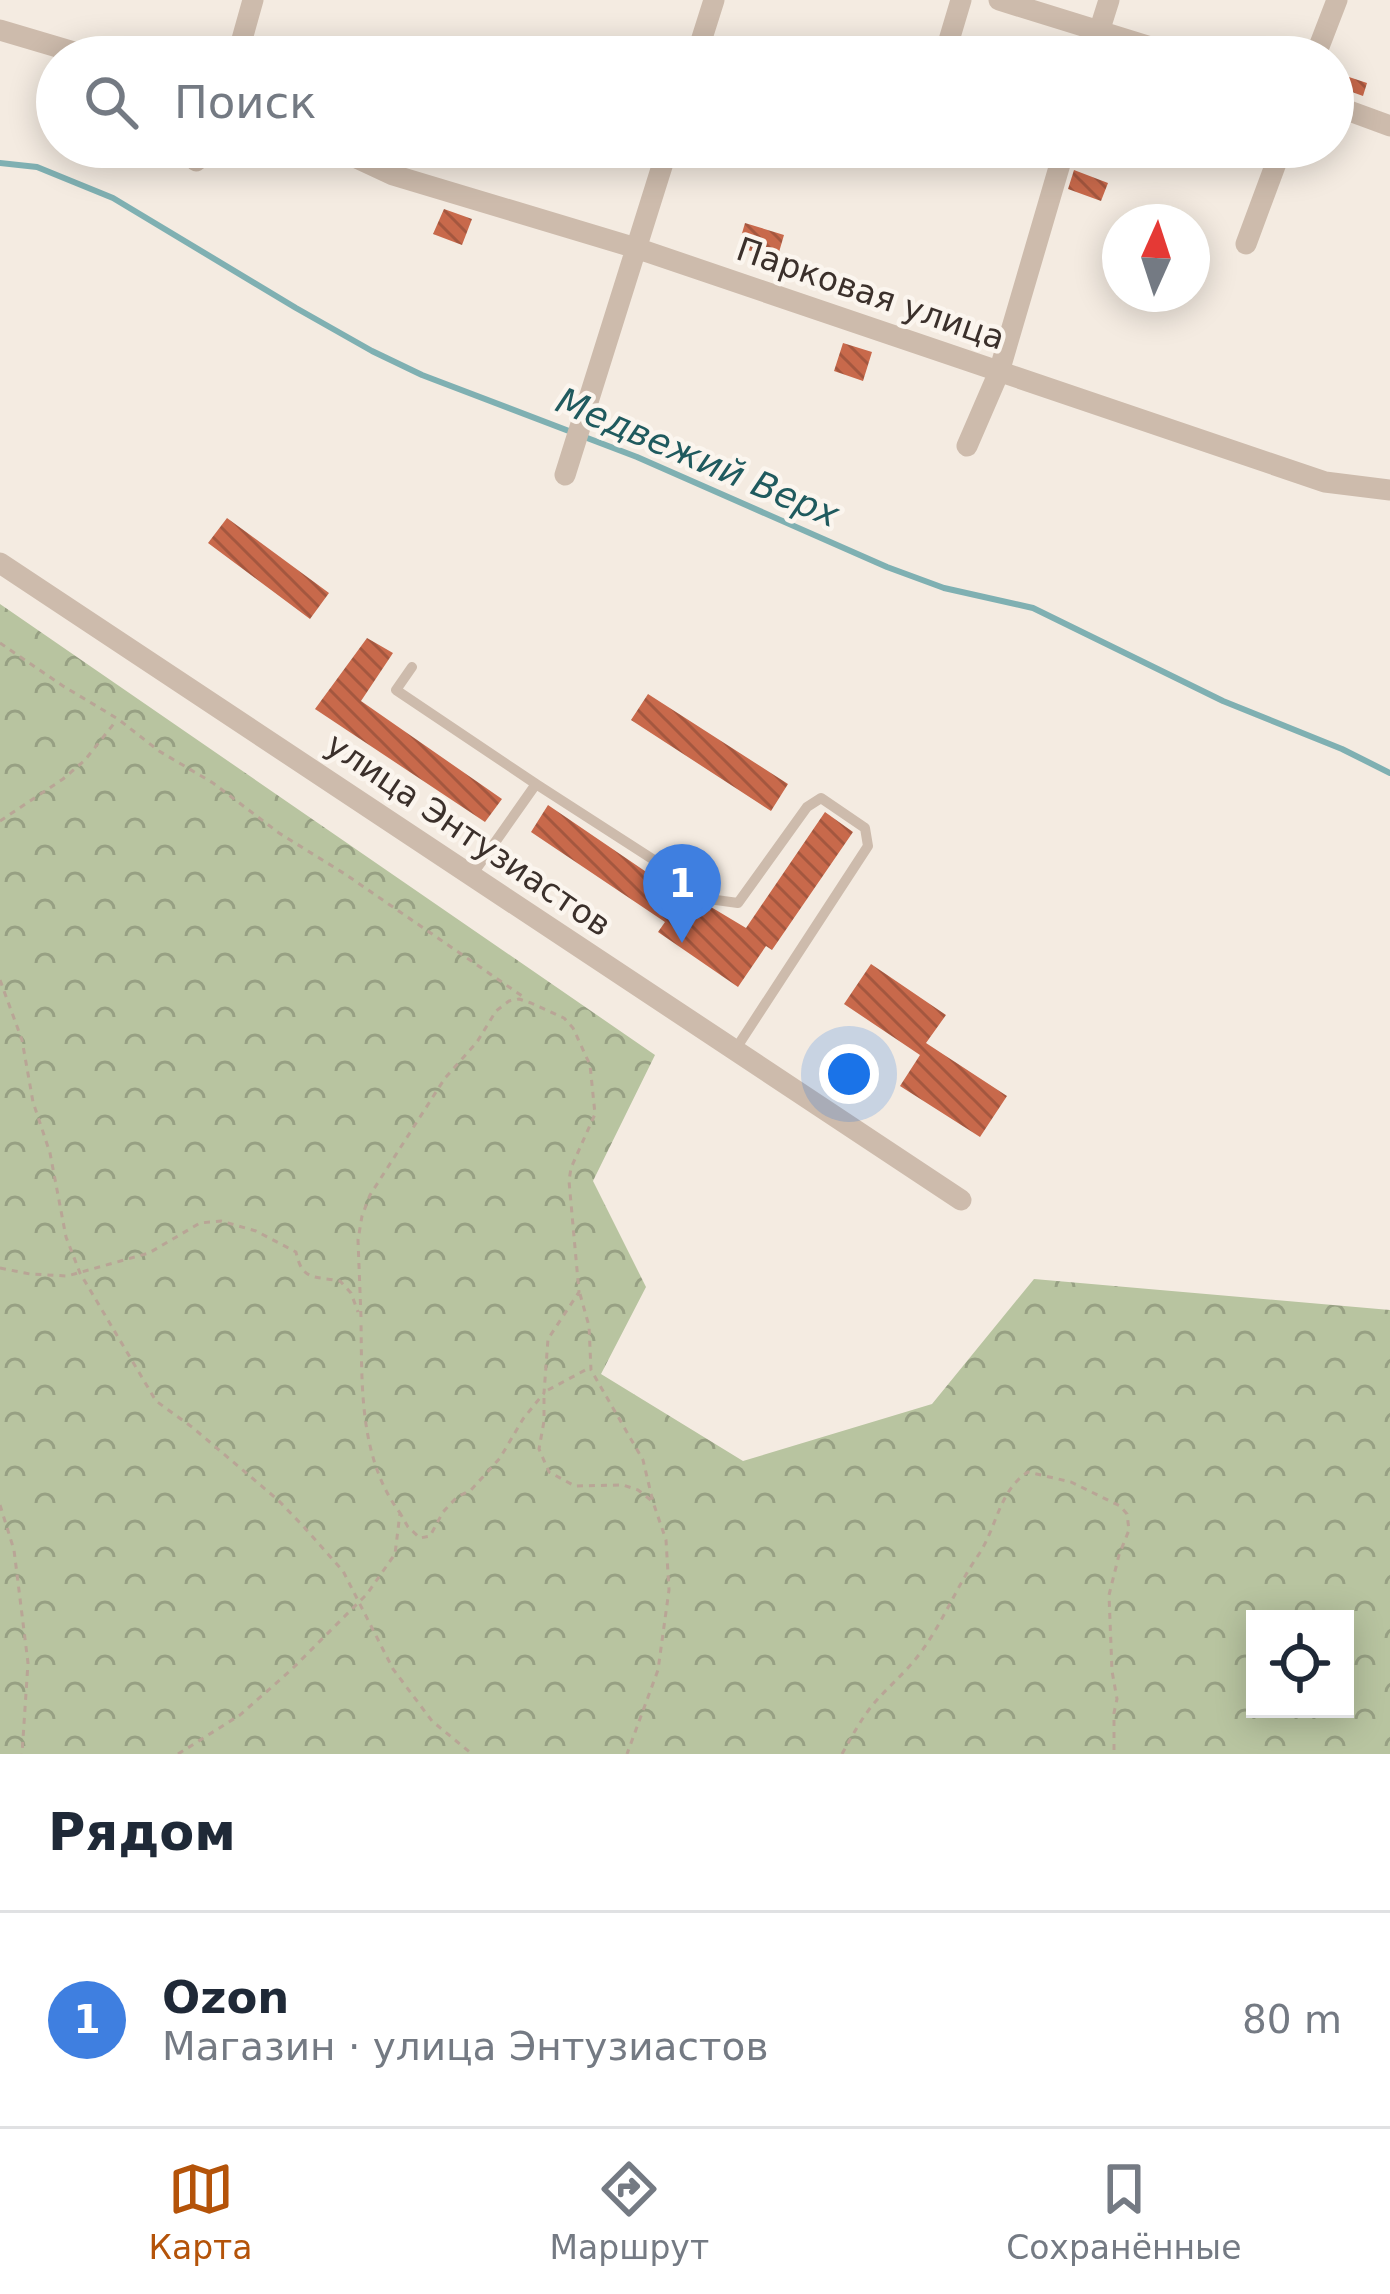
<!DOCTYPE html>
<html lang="ru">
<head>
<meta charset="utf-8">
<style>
  :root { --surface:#fff; --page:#f2f2f3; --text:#1f2937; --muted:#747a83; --line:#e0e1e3; --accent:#b45309 }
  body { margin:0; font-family:"DejaVu Sans",sans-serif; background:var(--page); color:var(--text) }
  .controls { position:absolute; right:36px; bottom:36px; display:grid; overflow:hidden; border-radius:0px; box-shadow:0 6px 30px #0003 }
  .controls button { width:108px; height:108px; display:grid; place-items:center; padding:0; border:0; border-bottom:3px solid var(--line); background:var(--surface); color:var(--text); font:60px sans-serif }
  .compass { position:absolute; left:1102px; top:204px; width:108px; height:108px; border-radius:50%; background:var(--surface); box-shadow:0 6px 30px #0003; rotate:3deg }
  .you { position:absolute; left:849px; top:1074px; width:42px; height:42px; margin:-30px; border:9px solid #fff; border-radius:50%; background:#1a73e8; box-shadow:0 0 0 18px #1a73e833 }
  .badge { display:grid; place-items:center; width:78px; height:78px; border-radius:50%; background:var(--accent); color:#fff; font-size:39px; font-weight:700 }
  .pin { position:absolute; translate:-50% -99px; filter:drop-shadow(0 3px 6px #0008) }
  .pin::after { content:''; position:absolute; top:63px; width:42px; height:36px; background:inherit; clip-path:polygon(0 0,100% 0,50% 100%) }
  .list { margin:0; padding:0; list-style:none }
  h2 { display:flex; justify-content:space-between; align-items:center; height:156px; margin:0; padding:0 48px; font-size:51px }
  h2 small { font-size:39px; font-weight:400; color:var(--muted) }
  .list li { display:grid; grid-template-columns:78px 1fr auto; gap:36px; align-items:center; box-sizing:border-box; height:216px; padding:0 48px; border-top:3px solid var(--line) }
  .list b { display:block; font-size:45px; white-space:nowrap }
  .list p { margin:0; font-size:39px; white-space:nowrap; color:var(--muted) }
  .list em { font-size:39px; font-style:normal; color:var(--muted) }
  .icon { flex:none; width:66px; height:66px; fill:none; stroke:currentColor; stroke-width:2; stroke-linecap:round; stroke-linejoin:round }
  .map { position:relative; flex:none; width:1390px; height:1754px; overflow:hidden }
  .search { position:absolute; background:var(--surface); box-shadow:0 6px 30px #0003; left:36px; right:36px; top:36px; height:132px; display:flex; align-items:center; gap:30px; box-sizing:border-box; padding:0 42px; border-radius:66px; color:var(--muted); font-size:45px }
  .sheet { height:372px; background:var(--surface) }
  nav { display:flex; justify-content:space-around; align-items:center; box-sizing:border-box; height:168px; border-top:3px solid var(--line); background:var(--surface); font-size:33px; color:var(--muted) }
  nav a { display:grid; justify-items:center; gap:6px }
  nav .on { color:var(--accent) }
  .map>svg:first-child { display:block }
  .forest { fill:url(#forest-crowns); fill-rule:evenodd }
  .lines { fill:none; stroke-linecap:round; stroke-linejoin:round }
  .stream { stroke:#7fb0b2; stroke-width:6 }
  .building { fill:url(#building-back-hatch) }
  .path { stroke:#b9a596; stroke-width:3; stroke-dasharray:6 6; stroke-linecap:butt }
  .service { stroke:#cdbbac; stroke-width:10 }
  .minor { stroke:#cdbbac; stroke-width:21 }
  .labels { text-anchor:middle; stroke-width:9; stroke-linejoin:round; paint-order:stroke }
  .street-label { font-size:33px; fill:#3b302b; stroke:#fbf5ee }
  .water-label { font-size:36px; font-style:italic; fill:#1f5a5e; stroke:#fbf5ee }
</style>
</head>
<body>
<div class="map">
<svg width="1390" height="1754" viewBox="0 0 1390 1754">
  <defs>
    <pattern id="forest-crowns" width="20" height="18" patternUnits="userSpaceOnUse" patternTransform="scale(3)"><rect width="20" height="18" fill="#b8c4a0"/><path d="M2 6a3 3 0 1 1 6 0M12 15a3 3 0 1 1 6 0" fill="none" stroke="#97a083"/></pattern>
    <pattern id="building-back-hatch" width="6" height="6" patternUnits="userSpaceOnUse" patternTransform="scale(3)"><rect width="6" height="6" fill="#c8694b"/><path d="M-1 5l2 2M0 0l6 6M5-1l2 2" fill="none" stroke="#a4573f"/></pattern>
  </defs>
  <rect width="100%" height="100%" fill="#f4ebe1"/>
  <!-- forest -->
  <path class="forest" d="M0,604l655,451 -62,126 53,106 -45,87 142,87 189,-57 102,-125 356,31v444h-1390zM1255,1619h90v90h-90z"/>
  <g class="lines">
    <!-- stream -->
    <path class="stream" d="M0,163l37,4 76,31 183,110 76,43 50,24 215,82 250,110 57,21 89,20 190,93 119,48 48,24"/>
  </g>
  <!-- building -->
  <path class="building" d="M1346,76l21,7 -4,13 -22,-8z
    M1074,170l34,13 -7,18 -33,-12z
    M444,209l28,10 -10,26 -29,-11z
    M745,223l39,12 -7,24 -39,-12z
    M843,343l29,9 -9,29 -29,-10z
    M227,518l102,75 -19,26 -102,-76z
    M367,638l26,15 -32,48 141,98 -17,23 -170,-113z
    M648,694l140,90 -17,27 -140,-91z
    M548,805l135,92 3,-5 60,36 79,-116 28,20 -81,118 -6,-4 -28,41 -80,-55 7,-10 -134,-90z
    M871,964l75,51 -20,28 81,53 -27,41 -80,-51 20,-31 -76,-51z"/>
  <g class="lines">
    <!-- path -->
    <path class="path" d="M0,643l63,43 55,33 41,32 54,32 66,50 66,41 180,124
      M0,821l63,-42 22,-19 31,-39
      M0,980l22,60 11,62 17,51 16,84 14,36 76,128 36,26 86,73 25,26 40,45 50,98 39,52 40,33
      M0,1268l30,6 37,2 82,-23 51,-30 21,-2 35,10 40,21c6,29 18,24 44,29l11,12 7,19
      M580,1294l9,32 2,44 52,90 10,42 13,38 3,50 -11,80 -31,84
      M361,1317l-3,-77 4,-24 8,-21 75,-117 32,-36 19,-31 13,-10 10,-2 12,4 33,15 9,10 17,37 5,49 -24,54 -2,13 10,111 -31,47 -4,54 -21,26 -23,39 -29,32 -14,7 -14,15 -13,24 -10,2 -12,-11 -8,-14
      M548,1390l43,-23
      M544,1398v23l-5,28 10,23 26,14 48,-1 15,5 14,11
      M0,1505l14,45 14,113 -6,91
      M178,1754l62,-39 51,-45 76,-76 28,-40 5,-41c-41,-55 -38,-127 -39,-192
      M842,1754c9,-16 18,-33 29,-47 15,-19 34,-33 50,-55 22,-30 35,-64 56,-95 20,-28 21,-66 51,-85l43,10 49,24 7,8 2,16 -10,25 -10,40 3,76 5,28 -3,14v41"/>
    <!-- service -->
    <path class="service" d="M412,667l-16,23 140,94
      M472,875l64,-91 180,116 22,3 69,-96 14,-9 44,30 3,18 -133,204"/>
    <!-- minor -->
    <path class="minor" d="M999,0l184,57
      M0,30l91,27
      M237,57l16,-57
      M696,57l18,-57
      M944,57l17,-57
      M1091,57l18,-57
      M1315,57l22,-57
      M1333,105l57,21
      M333,147l60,28 243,73 689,234 65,8
      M196,161l4,-14
      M1246,244l36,-97
      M967,446l32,-74 66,-225
      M565,475l103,-328
      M0,563l961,637"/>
  </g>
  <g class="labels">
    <!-- street labels -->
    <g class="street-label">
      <text transform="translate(871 293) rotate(19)" y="12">Парковая улица</text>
      <text transform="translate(469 834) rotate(34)" y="12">улица Энтузиастов</text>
    </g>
    <!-- water labels -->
    <g class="water-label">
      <text transform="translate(698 457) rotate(23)" y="13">Медвежий Верх</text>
    </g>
  </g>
</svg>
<div class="controls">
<button><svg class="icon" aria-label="locate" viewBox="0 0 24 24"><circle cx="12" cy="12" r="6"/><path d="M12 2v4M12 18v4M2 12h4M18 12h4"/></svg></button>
</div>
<svg class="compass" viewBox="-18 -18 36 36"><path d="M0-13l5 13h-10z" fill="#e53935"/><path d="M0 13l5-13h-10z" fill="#747a83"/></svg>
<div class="you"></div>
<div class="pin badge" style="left:682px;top:943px;background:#3f7fe0">1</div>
<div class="search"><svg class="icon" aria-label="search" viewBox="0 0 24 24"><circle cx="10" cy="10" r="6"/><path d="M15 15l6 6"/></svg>Поиск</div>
</div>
<section class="sheet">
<h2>Рядом<small></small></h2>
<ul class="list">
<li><span class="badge" style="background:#3f7fe0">1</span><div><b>Ozon</b><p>Магазин · улица Энтузиастов</p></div><em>80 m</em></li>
</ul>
</section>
<nav>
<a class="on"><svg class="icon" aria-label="map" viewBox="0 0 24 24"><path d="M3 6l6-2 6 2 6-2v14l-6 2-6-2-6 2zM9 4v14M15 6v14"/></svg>Карта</a>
<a><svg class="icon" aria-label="directions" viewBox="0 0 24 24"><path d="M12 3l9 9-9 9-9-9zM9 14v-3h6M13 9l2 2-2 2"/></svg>Маршрут</a>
<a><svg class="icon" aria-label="saved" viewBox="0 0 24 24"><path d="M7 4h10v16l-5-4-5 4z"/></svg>Сохранённые</a>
</nav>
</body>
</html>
